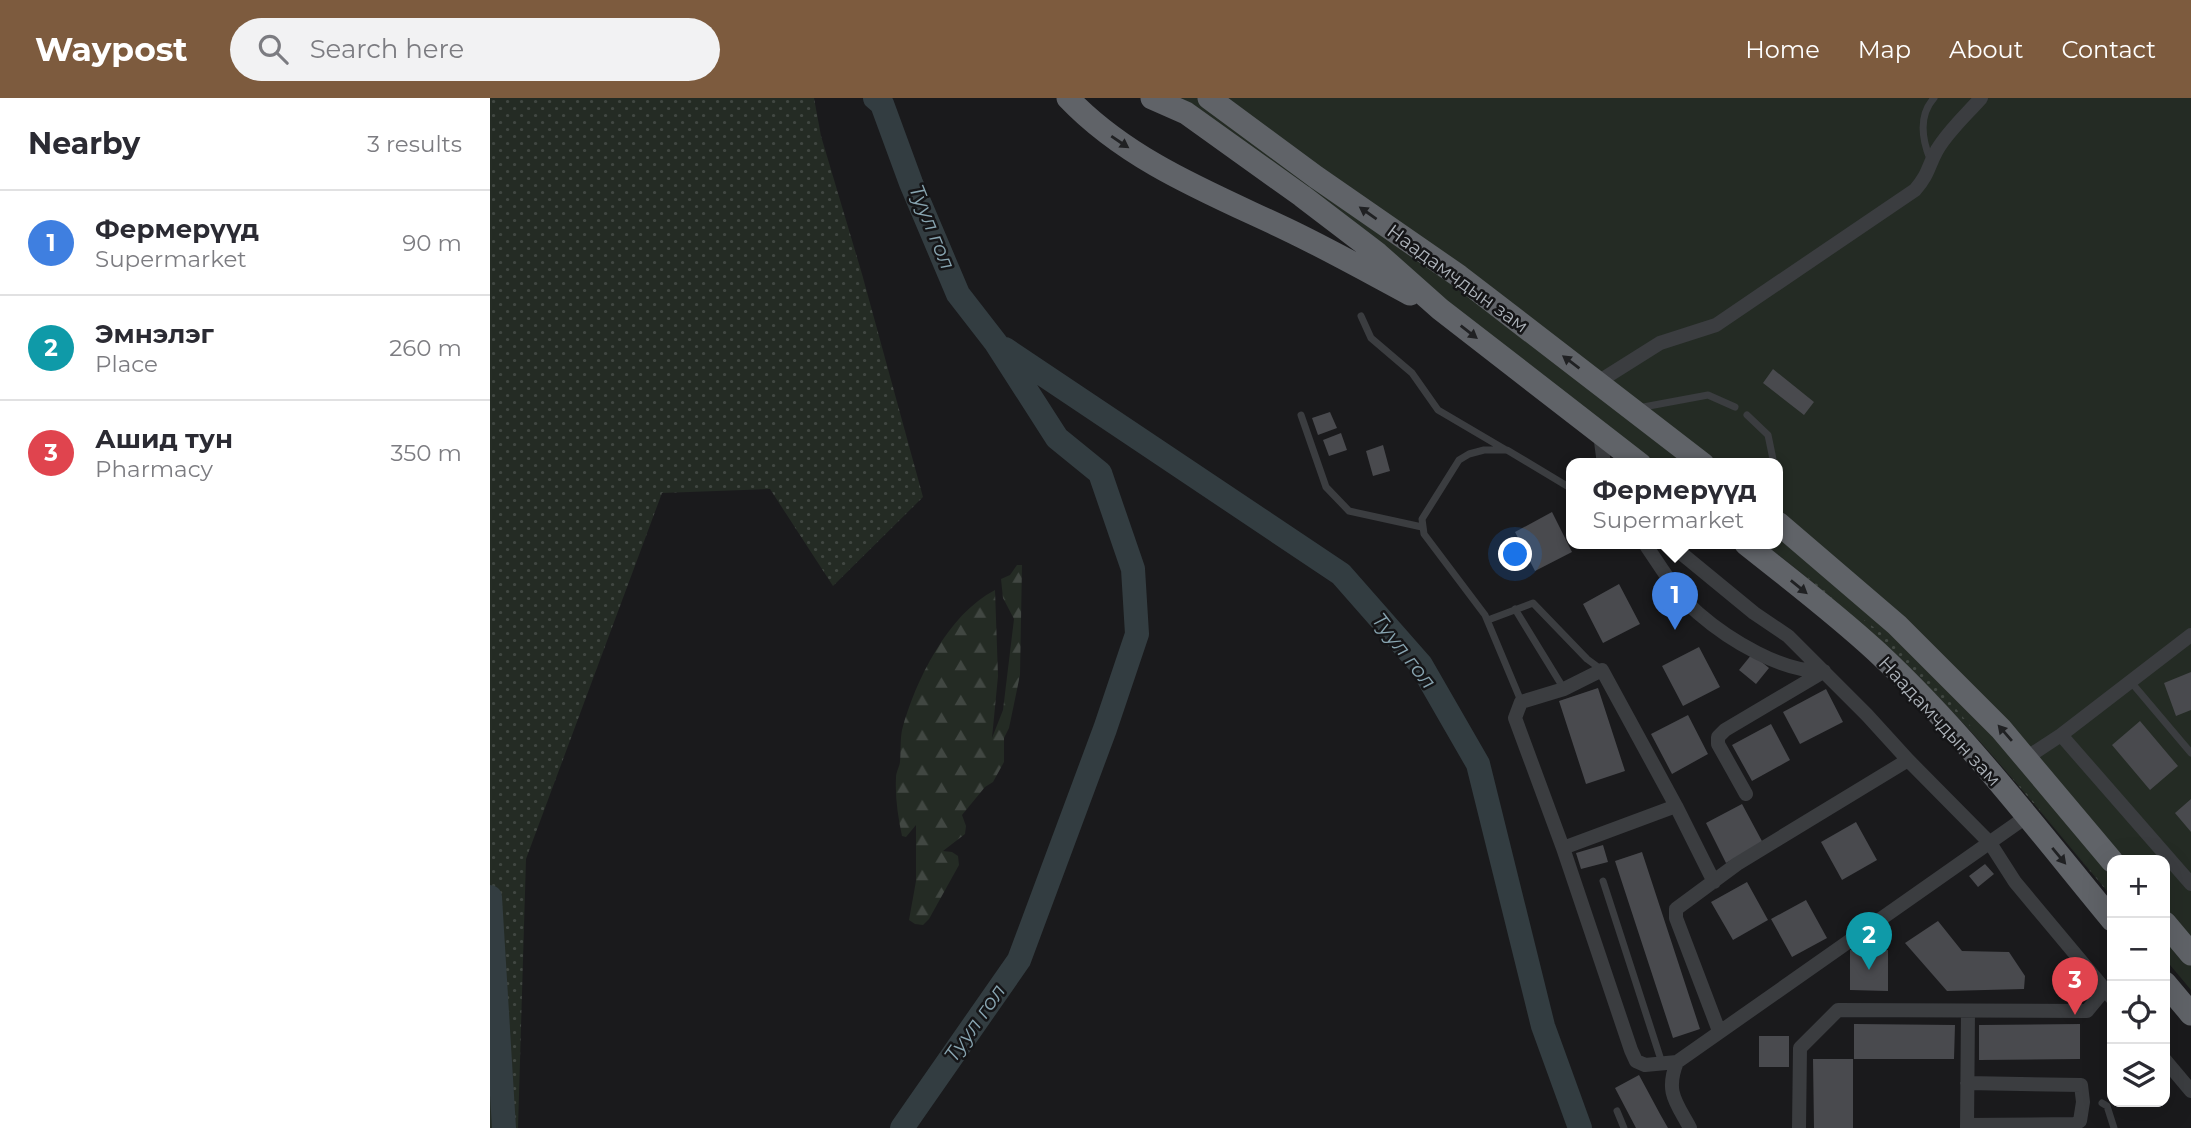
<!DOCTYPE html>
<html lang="en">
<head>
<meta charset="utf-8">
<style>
  :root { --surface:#fff; --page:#f2f2f3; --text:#2b2b33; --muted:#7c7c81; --line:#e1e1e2; --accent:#7d5b3e }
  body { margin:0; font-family:Montserrat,sans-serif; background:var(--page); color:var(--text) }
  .controls { position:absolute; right:21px; bottom:21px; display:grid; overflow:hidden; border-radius:14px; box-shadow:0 7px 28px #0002 }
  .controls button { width:63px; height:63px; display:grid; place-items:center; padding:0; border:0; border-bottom:2px solid var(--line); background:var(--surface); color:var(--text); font:35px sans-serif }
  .you { position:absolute; left:1026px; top:457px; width:24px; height:24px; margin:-18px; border:5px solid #fff; border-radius:50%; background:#1a73e8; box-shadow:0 0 0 10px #1a73e833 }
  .badge { display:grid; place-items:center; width:46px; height:46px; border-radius:50%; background:var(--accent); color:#fff; font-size:23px; font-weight:700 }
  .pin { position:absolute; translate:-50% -58px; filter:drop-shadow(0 2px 4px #0008) }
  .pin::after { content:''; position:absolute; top:37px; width:24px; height:21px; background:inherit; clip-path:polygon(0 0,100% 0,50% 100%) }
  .popup { position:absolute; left:1076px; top:360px; width:217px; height:91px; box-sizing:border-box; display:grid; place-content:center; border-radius:14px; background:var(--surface); filter:drop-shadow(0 2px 5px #0005); font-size:23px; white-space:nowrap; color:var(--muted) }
  .popup b { font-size:26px; color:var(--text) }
  .popup::after { content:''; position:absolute; left:50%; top:100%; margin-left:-14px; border:14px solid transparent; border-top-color:var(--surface) }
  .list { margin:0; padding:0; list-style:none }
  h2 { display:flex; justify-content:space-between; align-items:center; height:91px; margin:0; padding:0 28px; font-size:30px }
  h2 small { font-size:23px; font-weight:400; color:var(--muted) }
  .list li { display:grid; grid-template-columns:46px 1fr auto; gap:21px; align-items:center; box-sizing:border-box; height:105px; padding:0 28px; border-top:2px solid var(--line) }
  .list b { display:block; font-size:26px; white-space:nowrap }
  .list p { margin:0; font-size:23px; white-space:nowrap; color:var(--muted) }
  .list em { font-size:23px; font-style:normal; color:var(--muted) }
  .icon { flex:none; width:38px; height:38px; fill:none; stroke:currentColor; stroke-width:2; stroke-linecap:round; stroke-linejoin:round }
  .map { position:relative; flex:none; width:1701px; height:1030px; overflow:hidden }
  header { display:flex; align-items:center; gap:42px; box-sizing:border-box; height:98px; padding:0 35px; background:var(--accent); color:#fff }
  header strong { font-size:33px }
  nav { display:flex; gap:38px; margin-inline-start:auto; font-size:24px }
  .search { width:490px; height:63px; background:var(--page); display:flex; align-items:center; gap:18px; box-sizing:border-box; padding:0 24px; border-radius:38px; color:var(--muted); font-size:26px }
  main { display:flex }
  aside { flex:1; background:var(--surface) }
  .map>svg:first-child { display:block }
  .grass { fill:url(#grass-dots) }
  .forest { fill:url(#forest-firs) }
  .park { fill:#242b24 }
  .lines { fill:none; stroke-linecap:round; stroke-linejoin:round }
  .river { stroke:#333d41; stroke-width:24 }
  .building { fill:#494a4e }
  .service { stroke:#3b3d40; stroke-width:7 }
  .minor { stroke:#3b3d40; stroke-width:14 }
  .trunk { stroke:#606368; stroke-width:23 }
  .oneway { fill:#202123 }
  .labels { text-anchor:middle; stroke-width:5; stroke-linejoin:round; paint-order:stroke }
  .street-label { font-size:19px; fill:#adb3ba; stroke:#151517 }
  .water-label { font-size:21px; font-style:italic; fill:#88a5b1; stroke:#151517 }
</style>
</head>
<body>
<header>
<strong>Waypost</strong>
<div class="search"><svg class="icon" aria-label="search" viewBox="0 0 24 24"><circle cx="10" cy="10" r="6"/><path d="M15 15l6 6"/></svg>Search here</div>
<nav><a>Home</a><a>Map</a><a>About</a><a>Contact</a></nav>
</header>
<main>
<aside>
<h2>Nearby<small>3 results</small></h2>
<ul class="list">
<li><span class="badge" style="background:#3f7fe0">1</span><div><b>Фермерүүд</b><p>Supermarket</p></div><em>90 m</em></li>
<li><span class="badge" style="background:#0f9aa8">2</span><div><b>Эмнэлэг</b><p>Place</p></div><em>260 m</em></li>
<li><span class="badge" style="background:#e0444e">3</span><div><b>Ашид тун</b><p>Pharmacy</p></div><em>350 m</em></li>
</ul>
</aside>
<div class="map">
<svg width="1701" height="1030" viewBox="0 0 1701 1030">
  <defs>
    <pattern id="grass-dots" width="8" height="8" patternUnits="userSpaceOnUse" patternTransform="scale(1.75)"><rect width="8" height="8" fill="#242b24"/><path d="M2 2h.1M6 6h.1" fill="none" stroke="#414742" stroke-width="1.8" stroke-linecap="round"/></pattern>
    <pattern id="forest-firs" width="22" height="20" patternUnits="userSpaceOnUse" patternTransform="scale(1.75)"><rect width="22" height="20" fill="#242b24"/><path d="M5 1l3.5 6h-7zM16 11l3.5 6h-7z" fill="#414742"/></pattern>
  </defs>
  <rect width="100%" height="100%" fill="#1a1a1c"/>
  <!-- grass -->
  <path class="grass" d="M0,0h324l7,38 41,138 61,223 -90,89 -63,-97 -108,4 -136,366 -8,269h-28z
    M1275,446h13l113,84 221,245v24c-58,-68 -115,-141 -179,-205 -52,-54 -109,-101 -168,-148z"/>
  <!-- forest -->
  <path class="forest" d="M527,467h5l-2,110 -11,53 -5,10v24l-11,20 -8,5 -23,28 4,11 -1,8 -22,17 9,1 6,4 1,9 -30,54 -6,6 -8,-1 -6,-4 7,-39v-56l-10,12 -4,-1c-4,-19 -7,-38 -6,-58 0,-6 3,-10 4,-16 1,-10 0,-21 2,-32 13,-49 46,-116 93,-140l3,86 -6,62 11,-28 11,-91 -11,-21 -2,-19 9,-4z"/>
  <!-- park -->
  <path class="park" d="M684,0h1017v892l-26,-31v-99h-53v36l-199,-239 -149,-113h14v-80h-121z"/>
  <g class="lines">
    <!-- river -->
    <path class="river" d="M385,0l7,6 29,79 47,111 38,49 61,95 43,35 33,96 4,65 -32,95 -86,231 -117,168
      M515,251l336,225 80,91 57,99 65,262 37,102
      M0,799l14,231"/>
  </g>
  <!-- building -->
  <path class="building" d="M1283,271l41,33 -10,13 -41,-32z
    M840,314l7,16 -19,7 -6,-17z
    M851,335l6,17 -18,6 -6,-16z
    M893,347l7,26 -17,5 -7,-25z
    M1062,414l20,40 -37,19 -20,-39z
    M1129,486l21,40 -37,19 -20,-39z
    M1209,549l21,40 -37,19 -21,-40z
    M1262,556l17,14 -13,16 -17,-14z
    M1701,574v38l-15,6 -12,-33z
    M1108,590l27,83 -39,13 -27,-83z
    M1336,591l17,33 -43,22 -17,-32z
    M1198,617l20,39 -36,20 -21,-40z
    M1650,623l38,45 -28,24 -38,-45z
    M1281,626l19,36 -38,21 -20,-36z
    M1701,701v33l-16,-19z
    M1252,706l21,39 -37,20 -20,-40z
    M1366,724l21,38 -35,20 -21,-38z
    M1113,747l5,17 -27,7 -5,-16z
    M1152,754l58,177 -27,9 -58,-177z
    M1495,766l9,10 -16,13 -9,-11z
    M1257,784l21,38 -35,20 -22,-38z
    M1316,802l21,38 -35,19 -21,-38z
    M1448,823l24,30 47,1 16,24 -1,13 -77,2 -42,-48z
    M1360,852h38v41l-38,-1z
    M1364,926l101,1 -1,34h-100z
    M1590,926v35l-101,1v-35z
    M1269,938h30v31h-30z
    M1323,961h40v69h-39z
    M1149,977l21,39 8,14h-32l-21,-40z"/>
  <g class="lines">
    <!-- service -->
    <path class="service" d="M1440,61c-8,-20 -12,-43 4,-61
      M871,218l10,22 41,35 26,37 68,40
      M1148,310l70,-13 27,12
      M811,317l25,72 23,24 73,16
      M1257,317l21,20 6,29
      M1025,511l49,80
      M998,522l45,-17 54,56 15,11
      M1641,584l60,71
      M1031,603l-36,-86 -61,-81 -2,-15 37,-59 10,-6 15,-4h23l65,39
      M1113,783l59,182
      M1612,1005l5,3 7,22
      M1127,1013l7,17"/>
    <!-- minor -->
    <path class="minor" d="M1108,284l62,-39 56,-18 199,-135c14,-16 13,-24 22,-40 11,-19 29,-35 44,-52
      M1110,336l4,30
      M1155,446c16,23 32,51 53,69 31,27 85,60 126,58
      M1180,446l84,69 34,23 79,79 41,45 82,83 25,39 97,116
      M1571,637l130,149
      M1536,660l35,-23 130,-100
      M1256,696l-28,-50v-7l7,-7 98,-58
      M1186,708l-113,42 -48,-130 6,-16 43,-13 38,-19 74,136 38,76
      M1073,750l68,202 5,11 9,4 32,-3
      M1229,933l-43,-113v-9l61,-45 171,-104
      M1675,962l26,31
      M1477,1027l108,-1 5,-3 3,-19 -2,-17 -114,-2
      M1200,1030c-14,-26 -25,-36 -13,-66l349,-245
      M1309,1030l1,-80 38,-38 249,1 18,-22
      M1477,1030l1,-117"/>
    <!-- trunk -->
    <path class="trunk" d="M578,0c60,63 142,95 218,131 42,20 83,43 124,65
      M662,0l34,15 116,83 76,58 62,55 200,155
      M719,0l107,79 143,99 244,188
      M1288,425l119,102 104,104 111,132
      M1256,446c44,35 90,70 131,108 87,81 160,177 235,268
      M1675,825l26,31
      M1675,885l26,31"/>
  </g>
  <!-- one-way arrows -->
  <defs><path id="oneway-solid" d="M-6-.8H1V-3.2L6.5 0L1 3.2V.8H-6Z" transform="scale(1.75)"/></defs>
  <g class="oneway">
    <use href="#oneway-solid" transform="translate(630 44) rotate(34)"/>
    <use href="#oneway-solid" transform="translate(878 115) rotate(-145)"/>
    <use href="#oneway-solid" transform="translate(979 234) rotate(38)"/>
    <use href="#oneway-solid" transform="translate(1081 264) rotate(-143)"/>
    <use href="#oneway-solid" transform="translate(1309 489) rotate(39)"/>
    <use href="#oneway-solid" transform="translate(1515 635) rotate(-131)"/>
    <use href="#oneway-solid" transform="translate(1569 758) rotate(50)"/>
  </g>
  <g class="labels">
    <!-- street labels -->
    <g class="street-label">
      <text transform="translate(968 180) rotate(36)" y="7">Наадамчдын зам</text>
      <text transform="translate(1450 623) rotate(47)" y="7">Наадамчдын зам</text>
    </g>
    <!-- water labels -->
    <g class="water-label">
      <text transform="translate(442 129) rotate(68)" y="7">Туул гол</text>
      <text transform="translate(914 553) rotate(52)" y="7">Туул гол</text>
      <text transform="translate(485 925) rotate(-55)" y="7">Туул гол</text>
    </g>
  </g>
</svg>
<div class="controls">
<button>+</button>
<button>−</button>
<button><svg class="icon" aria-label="locate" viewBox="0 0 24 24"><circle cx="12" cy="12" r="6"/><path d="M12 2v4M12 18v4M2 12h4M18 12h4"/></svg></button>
<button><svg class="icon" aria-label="layers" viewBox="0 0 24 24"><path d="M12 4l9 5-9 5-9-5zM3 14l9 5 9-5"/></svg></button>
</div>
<div class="you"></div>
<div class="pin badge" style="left:1185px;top:532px;background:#3f7fe0">1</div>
<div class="popup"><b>Фермерүүд</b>Supermarket</div>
<div class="pin badge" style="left:1379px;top:872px;background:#0f9aa8">2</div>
<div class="pin badge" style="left:1585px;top:917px;background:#e0444e">3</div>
</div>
</main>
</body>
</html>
